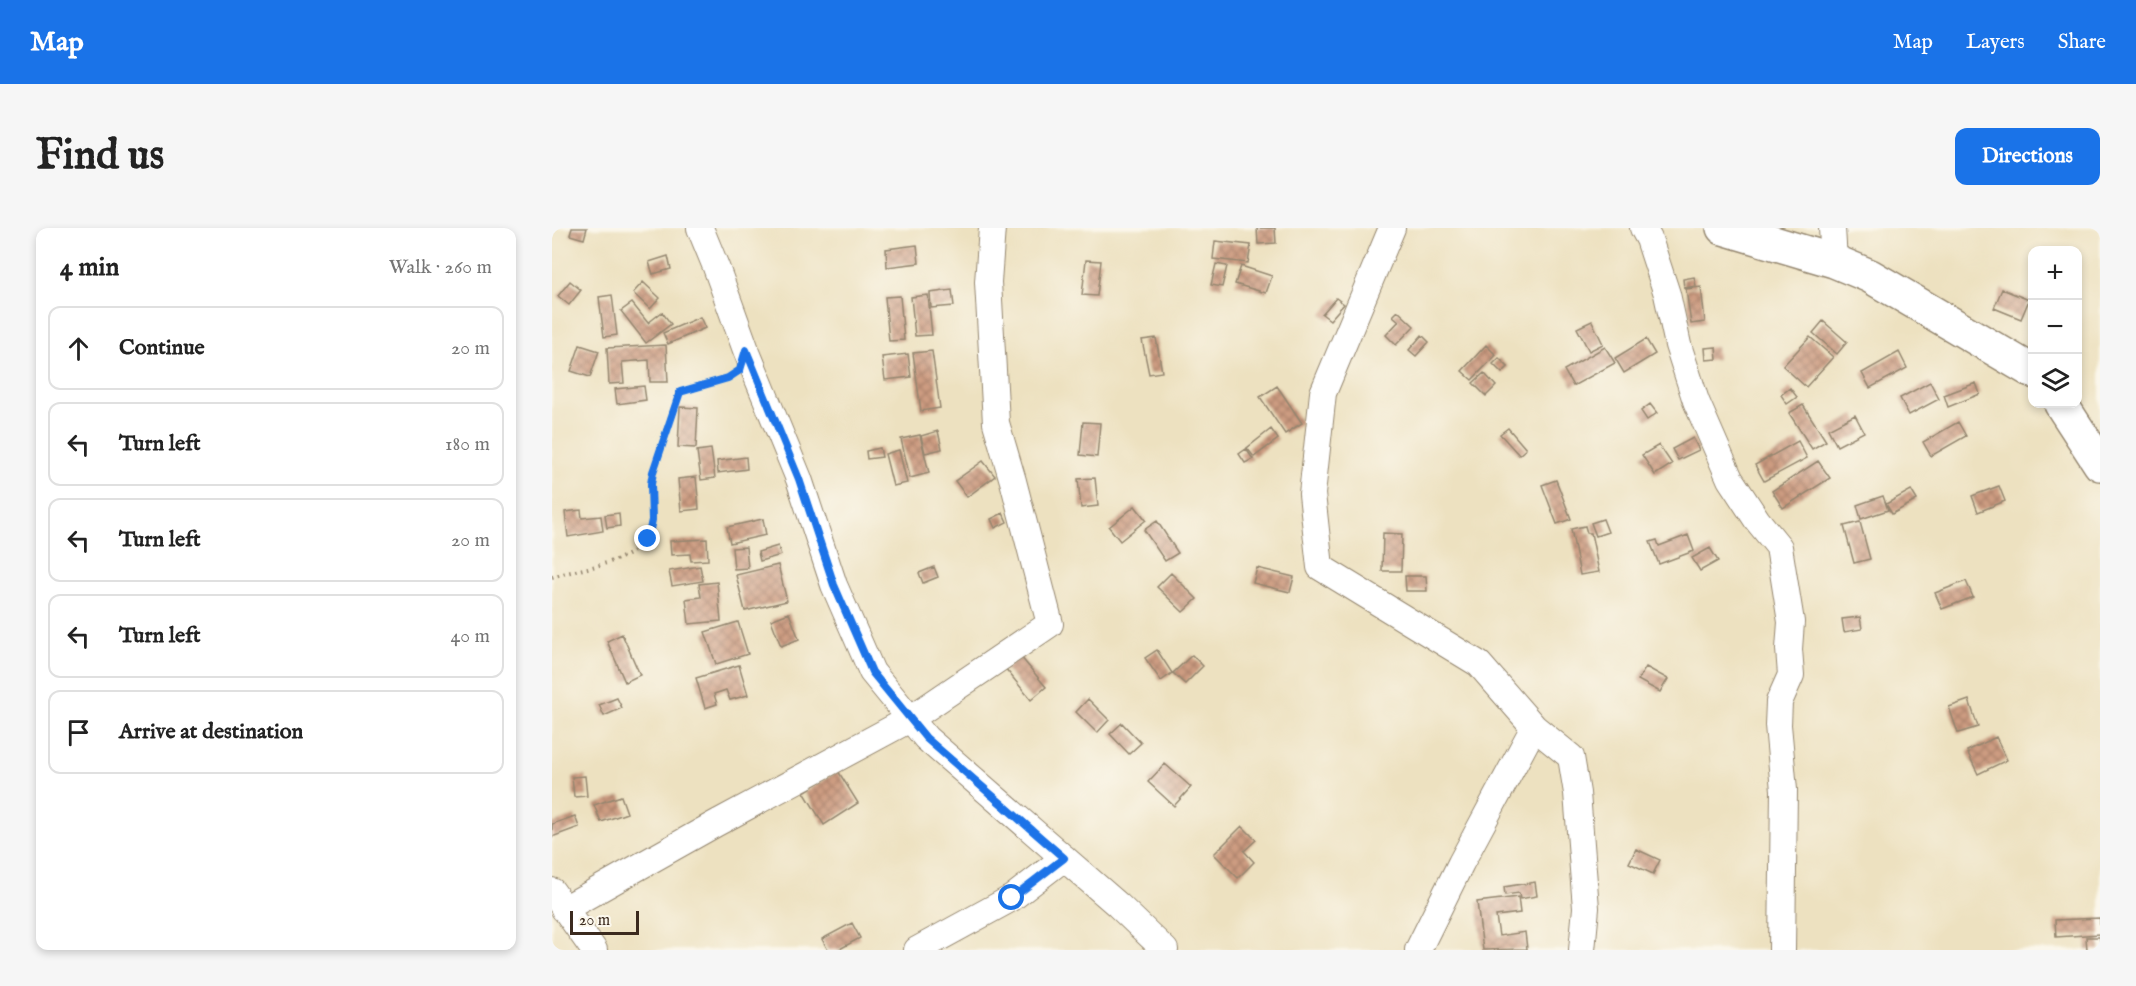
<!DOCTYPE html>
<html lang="en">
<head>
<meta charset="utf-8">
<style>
  :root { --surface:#fff; --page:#f6f6f6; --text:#222; --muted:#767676; --line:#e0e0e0; --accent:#1a73e8 }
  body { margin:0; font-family:"IM FELL English",serif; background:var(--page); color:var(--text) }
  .controls { position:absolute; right:18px; top:18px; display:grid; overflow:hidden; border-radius:12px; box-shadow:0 3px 9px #0003 }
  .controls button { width:54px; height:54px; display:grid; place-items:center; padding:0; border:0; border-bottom:2px solid var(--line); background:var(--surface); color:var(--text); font:30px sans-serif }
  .scale { position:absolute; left:18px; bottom:15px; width:69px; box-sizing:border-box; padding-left:6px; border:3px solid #3b2a1e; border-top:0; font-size:16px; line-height:21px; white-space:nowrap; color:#3b2a1e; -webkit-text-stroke:4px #fbf7ec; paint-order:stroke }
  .stop { position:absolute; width:18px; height:18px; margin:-14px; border:4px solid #1a73e8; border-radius:50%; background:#fff }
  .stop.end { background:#1a73e8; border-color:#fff; box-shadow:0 2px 6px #0008 }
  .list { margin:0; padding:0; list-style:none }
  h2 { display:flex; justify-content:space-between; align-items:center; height:78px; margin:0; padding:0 24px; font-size:26px }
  h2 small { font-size:20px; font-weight:400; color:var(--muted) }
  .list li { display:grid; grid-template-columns:39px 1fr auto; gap:18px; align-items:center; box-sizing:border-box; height:84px; margin:0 12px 12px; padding:0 12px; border:2px solid var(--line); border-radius:12px }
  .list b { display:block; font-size:22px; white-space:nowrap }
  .list em { font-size:20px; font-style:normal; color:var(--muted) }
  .icon { flex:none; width:33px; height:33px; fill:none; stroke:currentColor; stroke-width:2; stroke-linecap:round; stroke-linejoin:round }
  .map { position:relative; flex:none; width:1548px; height:722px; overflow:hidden; border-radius:12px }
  header { display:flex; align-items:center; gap:36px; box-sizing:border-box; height:84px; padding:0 30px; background:var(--accent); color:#fff }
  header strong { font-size:28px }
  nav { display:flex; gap:33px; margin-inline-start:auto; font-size:21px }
  .intro { display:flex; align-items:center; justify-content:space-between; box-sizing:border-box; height:144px; padding:0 36px }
  h1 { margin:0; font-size:42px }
  .button { padding:15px 27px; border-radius:12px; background:var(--accent); color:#fff; font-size:21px; font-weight:700 }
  main { display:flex; gap:36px; padding:0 36px }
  aside { flex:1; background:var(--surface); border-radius:12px; box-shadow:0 3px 9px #0003 }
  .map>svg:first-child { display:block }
  .building { fill:url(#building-cross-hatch) }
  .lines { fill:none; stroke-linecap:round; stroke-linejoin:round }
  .street-casing { stroke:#94866f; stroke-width:28 }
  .secondary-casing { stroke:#94866f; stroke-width:36 }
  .path { stroke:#94866f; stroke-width:4; stroke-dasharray:1.5 4.5; stroke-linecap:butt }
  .street { stroke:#fff; stroke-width:26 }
  .secondary { stroke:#fff; stroke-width:33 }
  .route { stroke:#1a73e8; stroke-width:8 }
</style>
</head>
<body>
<header>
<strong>Map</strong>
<nav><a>Map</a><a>Layers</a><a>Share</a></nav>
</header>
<div class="intro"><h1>Find us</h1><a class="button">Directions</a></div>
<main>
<aside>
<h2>4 min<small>Walk · 260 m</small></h2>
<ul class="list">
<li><svg class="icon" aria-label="ahead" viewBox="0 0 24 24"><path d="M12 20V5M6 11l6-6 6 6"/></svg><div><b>Continue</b></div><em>20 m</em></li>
<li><svg class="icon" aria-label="left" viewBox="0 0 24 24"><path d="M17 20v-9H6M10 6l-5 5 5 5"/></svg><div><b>Turn left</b></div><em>180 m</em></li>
<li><svg class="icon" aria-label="left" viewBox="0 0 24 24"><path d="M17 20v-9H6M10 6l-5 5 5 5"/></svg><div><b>Turn left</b></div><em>20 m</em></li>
<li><svg class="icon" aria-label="left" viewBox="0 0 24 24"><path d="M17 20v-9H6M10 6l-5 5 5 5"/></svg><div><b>Turn left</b></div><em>40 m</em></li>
<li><svg class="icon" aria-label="arrive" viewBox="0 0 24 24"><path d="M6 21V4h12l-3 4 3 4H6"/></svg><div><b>Arrive at destination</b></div></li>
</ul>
</aside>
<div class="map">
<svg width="1548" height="722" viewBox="0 0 1548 722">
  <defs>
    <pattern id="building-cross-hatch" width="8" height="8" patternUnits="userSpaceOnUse" patternTransform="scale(1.5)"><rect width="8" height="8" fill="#cd9c81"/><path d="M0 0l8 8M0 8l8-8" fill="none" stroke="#a87f69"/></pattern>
  </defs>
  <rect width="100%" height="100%" fill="#fbf7ec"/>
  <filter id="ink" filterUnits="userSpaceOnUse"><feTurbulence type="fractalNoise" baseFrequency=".0167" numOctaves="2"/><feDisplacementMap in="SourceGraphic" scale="12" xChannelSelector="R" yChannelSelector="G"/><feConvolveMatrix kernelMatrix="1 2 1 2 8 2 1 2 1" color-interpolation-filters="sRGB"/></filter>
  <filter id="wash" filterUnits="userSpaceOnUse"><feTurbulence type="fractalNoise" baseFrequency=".008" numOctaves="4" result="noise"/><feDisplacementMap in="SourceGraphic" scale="24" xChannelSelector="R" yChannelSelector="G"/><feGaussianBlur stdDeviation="1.35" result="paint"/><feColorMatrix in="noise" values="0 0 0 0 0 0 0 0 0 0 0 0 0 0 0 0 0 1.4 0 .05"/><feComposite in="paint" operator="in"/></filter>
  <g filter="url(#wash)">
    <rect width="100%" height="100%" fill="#ede1c0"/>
    <g id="blocks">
      <!-- building -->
      <path class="building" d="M20,0h15l-3,11 -14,-4z
        M705,0h18l1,15 -18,1z
        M663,13l36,4 -3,18 -35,-4z
        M365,17l2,18 -32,4 -1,-18z
        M116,28l3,13 -18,5 -4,-12z
        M534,32l15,1 -4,35 -15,-1z
        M664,36l11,2 -5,21 -11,-2z
        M689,38l31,10 -6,17 -31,-9z
        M1142,49l2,9 -12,2 -1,-9z
        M18,53l11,9 -12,15 -11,-9z
        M91,54l17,16 -10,11 -17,-16z
        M1149,59l4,35 -14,2 -5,-35z
        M1450,61l27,11 -8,19 -27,-11z
        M400,62l2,16 -23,2 -1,-15z
        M60,67l5,40 -13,2 -5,-40z
        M376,67l4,40 -17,1 -4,-39z
        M348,68l4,44 -15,1 -4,-44z
        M784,70l8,6 -14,16 -8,-6z
        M80,75l16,20 14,-11 9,12 -25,19 -25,-32z
        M846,83l16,15 -18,19 -10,-10 13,-14 -6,-5z
        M148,89l5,11 -37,16 -5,-11z
        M1040,93l11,23 -14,7 -12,-23z
        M1271,93l24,21 -10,12 -24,-21z
        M870,107l7,7 -13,14 -7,-6z
        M1258,109l23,20 -27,30 -23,-21z
        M604,110l6,34 -13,2 -7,-34z
        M1094,111l9,15 -31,19 -9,-15z
        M28,117l19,6 -9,26 -19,-6z
        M114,117l2,37h-18l-1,-22 -27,2 2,21 -15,1 -2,-36z
        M934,117l10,10 -24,25 -10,-9z
        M1053,119l10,16 -42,23 -9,-16z
        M1164,119l1,12 -11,1 -1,-12z
        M380,123l8,57 -19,3 -8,-58z
        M1347,124l8,16 -37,20 -8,-15z
        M356,126l3,23 -26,3 -3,-23z
        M947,130l9,9 -6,6 -9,-9z
        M932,145l12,13 -10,10 -13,-13z
        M1378,154l9,17 -30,16 -9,-17z
        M1424,155l4,11 -32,13 -4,-12z
        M92,158l2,14 -29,4 -2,-15z
        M725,158l25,37 -17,11 -25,-37z
        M1238,160l7,9 -10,7 -6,-9z
        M1098,176l7,9 -10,7 -6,-9z
        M1251,177l23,36 -14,8 -23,-36z
        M128,179l18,1 -2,40 -18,-1z
        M1303,187l9,17 -27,14 -9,-17z
        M531,194l17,1 -3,34 -17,-2z
        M1406,194l8,14 -35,20 -8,-14z
        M956,200l18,21 -7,6 -19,-21z
        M719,201l7,10 -24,18 -7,-9z
        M386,203l4,18 -17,4 -4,-17z
        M368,207l9,38 -19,5 -9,-39z
        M1141,210l6,12 -21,10 -6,-11z
        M1246,213l9,17 -43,23 -9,-16z
        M1107,217l13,19 -17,11 -13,-20z
        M328,220l2,9 -15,2 -1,-8z
        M159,221l4,29 -14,2 -4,-29z
        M694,221l7,10 -8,4 -6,-9z
        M347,222l8,33 -14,3 -8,-32z
        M194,229l1,12 -29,4 -1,-12z
        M431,233l12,15 -28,21 -12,-16z
        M1266,233l12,17 -47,30 -11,-17z
        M144,249l3,32 -18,2 -3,-32z
        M543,250l3,28 -17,2 -3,-29z
        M1004,252l15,39 -14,5 -15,-39z
        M1447,258l6,15 -27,11 -6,-16z
        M1359,262l6,10 -25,14 -6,-10z
        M1331,268l5,14 -27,9 -4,-14z
        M583,278l11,14 -26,21 -11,-14z
        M29,282l1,8 19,-2 2,15 -35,6 -3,-25z
        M67,285l1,13 -13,2 -2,-13z
        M451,285l4,9 -12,6 -4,-9z
        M211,291l3,16 -36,8 -3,-16z
        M1051,291l5,13 -12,4 -5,-13z
        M605,293l21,32 -13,8 -21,-31z
        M1308,294l10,37 -16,4 -10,-37z
        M1033,298l2,7h4l8,39 -19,3 -9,-46z
        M831,305l19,1 -1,37h-19z
        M1136,307l6,16 -35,13 -9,-22 7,-2 2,6z
        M155,311l1,21 -17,1 -1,-7 -19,1 -1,-14z
        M226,318l3,9 -21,6 -2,-9z
        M194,319l2,21 -14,1 -2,-21z
        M1158,320l8,13 -18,10 -8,-13z
        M226,337l9,36 -42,10 -9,-36z
        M148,338l3,15 -31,5 -3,-15z
        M382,339l4,10 -15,6 -4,-10z
        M705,340l37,9 -4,15 -37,-9z
        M619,345l26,26 -14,13 -26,-25z
        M853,348h21l1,15h-21z
        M1414,353l7,16 -31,12 -7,-16z
        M165,354l4,39 -32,3 -3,-25 15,-2 -2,-13z
        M237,385l10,26 -18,7 -10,-26z
        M1308,389l2,12 -18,3 -2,-13z
        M186,394l10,32 -32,10 -11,-32z
        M70,406l18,41 -15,7 -18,-41z
        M605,422l15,23 -11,8 -16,-23z
        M640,427l11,11 -18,18 -12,-11z
        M468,428l26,31 -15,13 -26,-32z
        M187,437l9,30 -18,5 -4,-10 -12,4 3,10 -12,4 -9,-30z
        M1094,439l22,12 -8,13 -22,-12z
        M65,470l5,10 -18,8 -5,-11z
        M536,471l21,21 -12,13 -21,-21z
        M1417,472l9,27 -20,6 -9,-26z
        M570,495l19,20 -12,11 -19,-20z
        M1444,509l11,23 -29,14 -11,-23z
        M613,536l26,23 -17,19 -26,-24z
        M286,543l20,32 -34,22 -20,-33z
        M33,548l2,20 -13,1 -2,-20z
        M69,568l6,17 -26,9 -7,-17z
        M23,588l4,11 -27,10v-13z
        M690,598l14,14 -12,11 10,11 -16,16 -24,-24z
        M1084,621l24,11 -7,14 -24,-11z
        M983,654l2,14 -17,3 -1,-6 -14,2 -1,-8z
        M966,669l2,16 -24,3 3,20 26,-4 2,17 -44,1 -6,-48z
        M1548,690v16l-44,3 -1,-17z
        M300,695l8,15 -22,12h-10l-6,-11z
        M1534,709h14v13h-13z"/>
    </g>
  </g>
  <g filter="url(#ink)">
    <use href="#blocks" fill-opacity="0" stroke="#94866f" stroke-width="1.5"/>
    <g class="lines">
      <defs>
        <path id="street" d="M148,0l16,39 30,83 53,129 35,106 38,87 54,66 192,167 47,45
          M840,0l-69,165 -11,101 8,73 159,97 55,63 -73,136 -43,87
          M1091,0l6,11 18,55 11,51 18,56 34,78 27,41 22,27 12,75 -2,27 2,26 -12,27 -1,23 6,65 -2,160
          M1280,0l2,33
          M982,499l37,30 6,36 9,115 -4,42
          M0,663l42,59
          M12,681l151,-85 195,-105 140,-95 -37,-143 -17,-58 -8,-141 4,-54
          M365,722l95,-52 52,-40"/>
        <path id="secondary" d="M1171,0l111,33 36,15 162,95
          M1509,176l39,60"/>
      </defs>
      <!-- street casing -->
      <use href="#street" class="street-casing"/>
      <!-- secondary casing -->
      <use href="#secondary" class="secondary-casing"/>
      <!-- path -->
      <path class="path" d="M0,349c28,-9 75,-13 94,-36 4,-5 4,-13 5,-18 4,-17 -1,-34 2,-51l26,-80 53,-16"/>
      <!-- street -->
      <use href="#street" class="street"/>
      <!-- secondary -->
      <use href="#secondary" class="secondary"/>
    </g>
  </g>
  <g class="lines" filter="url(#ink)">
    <!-- route -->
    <path class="route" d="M96,311l4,-19 -1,-36 2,-12 27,-80 48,-14 12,-8 6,-20 53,129 35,106 38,87 54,66 138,120 -52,40"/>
  </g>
</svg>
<div class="controls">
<button>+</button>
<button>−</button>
<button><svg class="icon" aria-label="layers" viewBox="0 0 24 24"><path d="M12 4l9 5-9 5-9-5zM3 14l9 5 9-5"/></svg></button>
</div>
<div class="scale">20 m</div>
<div class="stop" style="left:460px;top:670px"></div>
<div class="stop end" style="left:96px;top:311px"></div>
</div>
</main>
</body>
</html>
